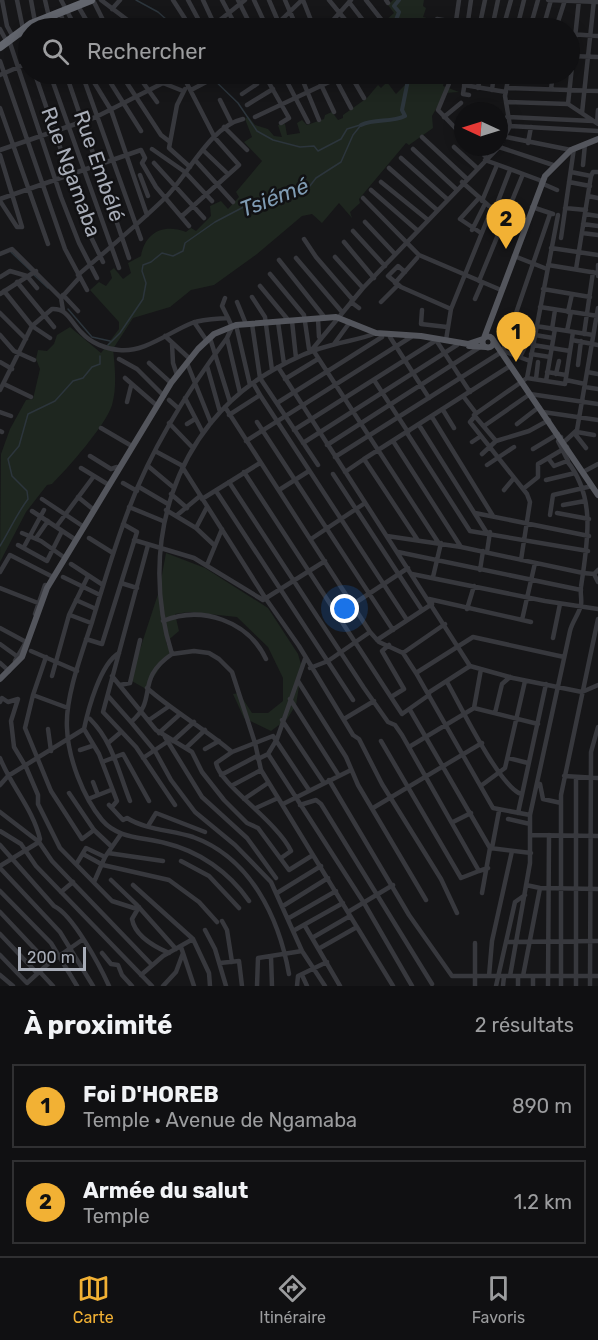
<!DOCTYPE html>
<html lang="fr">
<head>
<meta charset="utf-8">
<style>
  :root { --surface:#101012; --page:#1e1e20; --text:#f1f3f6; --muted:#9c9d9f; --line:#303032; --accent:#f2b134 }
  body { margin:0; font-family:Rubik,sans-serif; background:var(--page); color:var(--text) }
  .compass { position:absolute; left:454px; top:102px; width:54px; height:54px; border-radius:50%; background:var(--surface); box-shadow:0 3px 15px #0003; rotate:274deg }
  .scale { position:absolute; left:18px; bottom:15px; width:68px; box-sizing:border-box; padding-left:6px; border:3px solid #a8adb8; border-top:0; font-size:16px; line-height:21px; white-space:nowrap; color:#a8adb8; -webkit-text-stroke:4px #111113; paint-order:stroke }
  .you { position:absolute; left:345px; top:609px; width:21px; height:21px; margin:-15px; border:4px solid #fff; border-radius:50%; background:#1a73e8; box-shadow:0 0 0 9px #1a73e833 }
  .badge { display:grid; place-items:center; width:39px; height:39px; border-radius:50%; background:var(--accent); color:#111; font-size:20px; font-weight:700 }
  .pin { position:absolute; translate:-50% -50px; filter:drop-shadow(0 2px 3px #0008) }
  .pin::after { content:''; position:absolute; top:32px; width:21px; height:18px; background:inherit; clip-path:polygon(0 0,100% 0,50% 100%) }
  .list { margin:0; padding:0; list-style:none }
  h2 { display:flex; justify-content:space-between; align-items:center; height:78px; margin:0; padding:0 24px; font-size:26px }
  h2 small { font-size:20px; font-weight:400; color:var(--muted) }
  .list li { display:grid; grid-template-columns:39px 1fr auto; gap:18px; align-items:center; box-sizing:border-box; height:84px; margin:0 12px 12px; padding:0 12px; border:2px solid var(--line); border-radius:0px }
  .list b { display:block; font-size:22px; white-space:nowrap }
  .list p { margin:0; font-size:20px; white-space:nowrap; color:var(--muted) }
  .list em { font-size:20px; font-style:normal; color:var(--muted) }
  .icon { flex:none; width:33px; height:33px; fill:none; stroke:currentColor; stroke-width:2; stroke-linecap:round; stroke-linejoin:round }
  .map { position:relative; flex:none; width:598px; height:986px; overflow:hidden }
  .search { position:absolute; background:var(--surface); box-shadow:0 3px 15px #0003; left:18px; right:18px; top:18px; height:66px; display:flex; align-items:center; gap:15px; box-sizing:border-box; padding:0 21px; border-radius:33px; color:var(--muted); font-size:22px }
  .sheet { height:270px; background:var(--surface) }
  nav { display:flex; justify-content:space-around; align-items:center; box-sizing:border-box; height:84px; border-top:2px solid var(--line); background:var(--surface); font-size:16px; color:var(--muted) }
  nav a { display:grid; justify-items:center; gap:3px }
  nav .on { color:var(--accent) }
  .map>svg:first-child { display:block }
  .green { fill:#1e261f }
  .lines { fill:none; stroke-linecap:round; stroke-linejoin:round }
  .stream { stroke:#2c353c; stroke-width:1.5 }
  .river { stroke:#2c353c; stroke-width:4 }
  .minor { stroke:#37383d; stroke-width:4.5 }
  .major { stroke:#53555c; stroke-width:6 }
  .highway { stroke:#63666e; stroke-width:8 }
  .labels { text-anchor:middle; stroke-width:5; stroke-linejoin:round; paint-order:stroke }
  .street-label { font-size:21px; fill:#a8adb8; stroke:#111113 }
  .water-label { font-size:22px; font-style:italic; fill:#7f9bb3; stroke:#111113 }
</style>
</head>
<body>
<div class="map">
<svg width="598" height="986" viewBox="0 0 598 986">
  <rect width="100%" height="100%" fill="#161618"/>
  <!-- green -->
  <path class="green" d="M393,0h31l-1,6 3,2 -3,9 11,3 -4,8h-39l-6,-7 9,-8 -6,-8z
    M403,74h47l-2,9 -4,-1 -1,4 16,6 -14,1 -13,23 1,12 -24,17 -3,-2 -47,56 1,4 -10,9 2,6 -13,-15 -17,20 -10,-9 -10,2 -45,38 -43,31 -23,5 -21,17 -37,11 -20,31c2,17 4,39 -1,56 -6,20 -45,64 -60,79l-5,1 -21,27 -26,50 1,-108 9,-25 16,-29 7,-1 7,-30 -4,-10 2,-9 9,1 7,-7 3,-9 13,-8 31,26 18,-24v-7l-29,-32 9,-8 7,4 6,-8 -2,-7 4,-3 9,11 8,-6 -3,-10 13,-7c4,-23 22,-33 45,-24l5,-4 5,3 15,-15 -1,-10 11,-5 7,8 11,-12 -3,-5 26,-31 -18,-19 8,-5 -7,-18 3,-3 7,9 13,4 6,7 8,1 -4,-12 7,-1 2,11 13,-2 -3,-10 5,-3 5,5 17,-6 1,-4 7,-3 6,8 5,-2v-3l24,-17 11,-13 3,3 6,-6 9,12 12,-12z
    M166,553l39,15 63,40 30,46 4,14 -6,37 -9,14 -16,12 -27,-13 -11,-24 6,-1 13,20h16l15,-12v-23l-15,-31 -31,-30 -48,-5 -14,2 4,17 -13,11 4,10 -24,37 -16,-9 29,-89z"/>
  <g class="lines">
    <!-- stream -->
    <path class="stream" d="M136,0l22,12 18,16
      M208,74l30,29 19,28 16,9 27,7 14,-1 4,5 23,-12 6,-10 13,-4
      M11,252l20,19
      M34,275l14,13
      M68,309l24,28 18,4
      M108,345l12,-12 23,-34 3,-16 -4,-12 1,-6 8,-3 11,-9 11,3 10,-5 2,-8 30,-21 40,-21 22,-2 32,-12 7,-9 25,-16 12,-27 8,-10
      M0,546c10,-16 16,-31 28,-47l-1,-8 -15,-15 -4,-17 11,-13 9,-32 27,-13 18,-20 10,-3 9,-11 8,-3v-8"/>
    <!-- river -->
    <path class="river" d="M393,28l6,-16 -5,-6 5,-6
      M361,125c14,-7 30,-2 44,-9l-3,-6 6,-30 -7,-6"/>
    <!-- minor -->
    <path class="minor" d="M2,0l5,26 6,11
      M17,0l6,29
      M31,0l4,22
      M45,0l4,17
      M61,0l15,28
      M93,0l14,28
      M101,0l37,28
      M173,0l18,28
      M188,0l15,28
      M203,0l13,28
      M222,0l15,28
      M238,0l14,28
      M254,0l13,28
      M269,0l12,28
      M285,0l12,28
      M303,0l11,28
      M329,0l23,28
      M366,0l22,28
      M386,0l2,3
      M548,0l50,2
      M349,2l20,26
      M78,6l13,22
      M112,9l8,-9
      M60,13l6,15
      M45,18l4,10
      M437,19l30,5
      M111,21l10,7
      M210,28l35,-28
      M273,28l29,-28
      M326,28l25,-28
      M455,28l4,-28
      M467,28l4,-28
      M479,28l6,-28
      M492,28l6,-28
      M503,28l8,-28
      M517,28l7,-28
      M530,28l8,-28
      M543,28l8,-28
      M556,28l9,-28
      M0,29l7,13
      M21,31l7,23
      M570,34l28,2
      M9,40l52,157 18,46 18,35
      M571,56l27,1
      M0,61l65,188 22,41
      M35,74l55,161 13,27
      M50,74l69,194
      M66,74l63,184
      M82,74l59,165
      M89,74l22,36 36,105
      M105,74l36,57
      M121,74l40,61 9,7
      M137,74l20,28
      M154,74l6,10
      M221,74h4
      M228,74l4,6
      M264,74l25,44 -8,5
      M283,74l25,48
      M300,74l19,46
      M316,74l18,38
      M333,74l18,34
      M350,74l14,24
      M369,74l1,1
      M453,74l-15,36 25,26
      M466,74l-3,20 6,1
      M0,75l28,-12
      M464,85l42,7
      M478,88l3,-14
      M508,88l90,3
      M185,89l-8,16 -8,43 21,19
      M551,89l2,-15
      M191,90l19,-10
      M492,90l2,-16
      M242,94l15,-10 -7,-10
      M220,100l11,22
      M506,102l62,2 30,20
      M568,104l11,-104
      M247,105l26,-16
      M0,108l48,136
      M582,113l12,-113
      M255,117l91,-43
      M444,117l17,-14
      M507,117l86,4
      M597,123l1,-13
      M510,126l88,5
      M224,127l23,23
      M422,137l44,41
      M506,137l65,13
      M528,143l3,-16
      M454,147l23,21
      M476,147l11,11
      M499,147l11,-21 -5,-30 4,-22
      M499,147l54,18
      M152,149l33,23 27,29
      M413,149l43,40
      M0,150l96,-33 67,-34 20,8
      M204,151l24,23
      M0,155l22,72h-5l-17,-26
      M401,158l46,41
      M195,160l38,42
      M485,160l57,21
      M154,163l50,55
      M583,165l2,-21
      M389,168l48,42
      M571,172l20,4
      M140,175l8,21
      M381,182l47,38
      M462,182l27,24 38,15
      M569,182l21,4
      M541,183l16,7
      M371,190l47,41
      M588,196l10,2
      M363,198l56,57 82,35
      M479,198l-19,21 21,14
      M0,199l141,-49 4,8 -3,5 14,24 33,39
      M482,201l15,-36
      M532,207l21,7
      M565,208l21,2
      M495,209l15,-39
      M585,214l13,2
      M182,216l57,-51 -24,-27 -33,-64
      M365,222l30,32
      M583,224l15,2
      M472,230l13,-26
      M353,231l32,35
      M582,233l16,2
      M561,238l13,-90
      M304,239l12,18 37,43
      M344,242l30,36
      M551,248l47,7
      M0,254l12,-5 49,49 2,12
      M514,256l33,13
      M335,257l28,31
      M296,258l46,54
      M279,260l46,58
      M548,265l49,8
      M598,265v11
      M576,269l15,-93 2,-4h5
      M405,272l-7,-6 -10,10 13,11 50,22
      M270,274l34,41 5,34
      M78,275c29,-25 58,-49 86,-76 23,-22 46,-73 79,-80
      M0,277l10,-6 17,5 10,12
      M479,281l44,-107
      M17,282l37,45
      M395,283l22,-25
      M260,286l29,35
      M543,289l47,8
      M4,291l28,35 18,12
      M0,294l36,-23
      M63,295l15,16
      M252,297l13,20 7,53
      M61,298l18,-20
      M225,298l-3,8 6,12
      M475,299l7,-16
      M237,302l9,22
      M351,302l8,6
      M381,302l17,-17
      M540,307l58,9
      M422,310l-1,14 26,3
      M568,312l4,-18
      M0,313l26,26
      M318,319l1,18
      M292,321l4,37
      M194,322l13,19
      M278,322l6,42
      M252,324l8,54 58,87
      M236,325l14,60
      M536,326l57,9
      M511,328l24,8
      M552,329l3,-19
      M567,331l4,-19
      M584,334l9,-62
      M0,335l14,16 20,9
      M535,335l18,3
      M165,336l25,23
      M390,337l39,61
      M210,338l20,64
      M227,338c-39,52 -74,107 -97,168 -15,38 -26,77 -38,116 -10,31 -27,75 -25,106 1,30 16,69 35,92 16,19 41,17 63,23 34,8 64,29 84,58
      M436,340l34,52
      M446,340l5,-31 41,-101
      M572,340l26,5
      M172,344l1,19 4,12
      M334,344l16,-22
      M533,345l37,6
      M313,350l125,192
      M503,351l27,10
      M310,352l53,-64 136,-141
      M531,354l19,3
      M520,357l6,-12 8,-3
      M119,359l18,10 27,27
      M0,362l12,7
      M149,363l22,20
      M187,363l24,60
      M578,365l3,-24
      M207,366l13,46
      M278,367l192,299 43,12 69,14 16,-7
      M547,372l19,3
      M587,372l11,2
      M556,374l3,-13
      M125,378l30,26
      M527,378l38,6 8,-52
      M285,379l33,-20
      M536,379l2,-17
      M374,380l34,52
      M566,380l19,4
      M546,381l9,-52
      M4,384l27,13
      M585,387l13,2
      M0,390l32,-64 20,-17c16,-1 19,14 30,24 9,10 24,16 37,17 25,3 50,-18 73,-27 11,-4 24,-4 36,-5l4,9 -5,11 13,55
      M260,395l147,225
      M463,396l13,17
      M185,398l18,35
      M169,400l9,8
      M127,402l4,-16
      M277,403l105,-66
      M225,407l145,225 9,10 24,11 13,20 77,135 37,7
      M443,410l11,18
      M0,412l11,4
      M543,412l55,8
      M229,415l31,-20 -7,-12
      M475,416l-5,6 57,72 3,8 -9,58
      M432,417l61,99
      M257,422l136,208
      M169,423l24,25
      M187,424l8,-5
      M517,424l22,-17
      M419,425l68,108
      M484,426l46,-32 68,10
      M101,428l29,17
      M294,430l141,-89
      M0,431l2,1
      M577,432l17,3
      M407,433l63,98 118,20
      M575,434l11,14
      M561,437l-3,4 10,20
      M246,441l165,-104
      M393,441l68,106
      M496,441l-22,-26 53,-37 31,-163
      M472,442l9,-6
      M564,442l13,-12 21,-122
      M303,443l154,-98
      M327,445l153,-98
      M533,449l25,-15
      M155,451l26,14 85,134 33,47 54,89 6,4 23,45 59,95 16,34
      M482,454l14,-13 33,-10 20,-11
      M90,456l21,13 6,-2
      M335,457l168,-106 47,-137
      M364,459l146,-93
      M487,465l27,-18
      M148,466l25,21
      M81,468l28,17
      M244,472l158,242 27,-19
      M345,472l19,-13 53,80
      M583,472l15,-8
      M333,474l89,136
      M546,480l29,-7
      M229,482l135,206 24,34 7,3 7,10 77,136 9,-3
      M123,483l14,8
      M139,487l29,17
      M523,489l15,-12v-13l29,-17
      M279,490l30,-19
      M504,490l10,-12
      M216,491l137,209
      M171,494l16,14
      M78,497l16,13
      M42,499l42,28
      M202,499l58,-36
      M563,505l22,-4
      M129,507l34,14
      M166,510l30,18 18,17
      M32,511l44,29
      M475,513l114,23
      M557,513l32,6
      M550,515l3,-20 39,-9
      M176,516l24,-20
      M56,527l38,-51
      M196,528l11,-21
      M22,533l19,8 24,17
      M387,536l74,11 122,26 11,1 4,-4
      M36,538l12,-17
      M89,538l24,15
      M311,539l54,-36
      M134,540l60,18 69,42 62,-39
      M18,545l29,16 15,-30
      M25,545l19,-35
      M148,545l-45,167 33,35 39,58
      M398,552l183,38
      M487,552l3,-20
      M71,564l32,21
      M207,565l15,-36
      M480,570l3,-19
      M0,572l10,-17 41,21
      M412,574l133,27 53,8
      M594,574l4,8
      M63,577l37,18
      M433,577l8,-34
      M121,583l16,5
      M0,588l38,15
      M429,599l102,23
      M76,600l20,9
      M352,605l56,-37
      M467,609l7,-23
      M35,614l10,-29
      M70,615l21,8
      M522,620l13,-57
      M163,621c39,-16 85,0 103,38
      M0,628l26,14 -11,19
      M553,638l7,-34
      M86,639l16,5 35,-112 -14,-8
      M377,640l55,-36
      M0,644l18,13
      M389,645l-7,6 22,38 -13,8
      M31,651l46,20
      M403,653l42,-29
      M172,654c-34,-106 1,-227 101,-284 19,-11 38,-20 59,-25 14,-4 30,-6 44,-12
      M46,657l-13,38 -8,33 26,63 31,48 12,-9
      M0,663l9,8
      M310,668l18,-7 42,-29
      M416,673l57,-36 91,20
      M52,676l17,-61 19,-39
      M112,676l44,54 36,22 10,20 22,28 23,23 11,5 31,42 24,-15
      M298,681l48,76 12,28 68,115
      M447,682c13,23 52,104 74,112
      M120,685l10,-2 10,-43
      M147,688c27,24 57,40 85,64
      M428,693l42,-27
      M33,695l35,13
      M108,696l23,26c28,-23 3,-42 41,-68l22,-3 15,2 10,6 13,13 23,71 6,27 132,216
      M290,699l49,77
      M0,702l2,-4 6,4 10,-3 -7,22 3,26 12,20 12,28v9l22,44 52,53 25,8
      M474,708l64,16
      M410,710l80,138 41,5
      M495,713l7,-29 8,-7
      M90,719c23,23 28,52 40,82
      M344,719l30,-18
      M149,720l19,-13
      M282,720l42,63
      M131,722l24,29 16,29 24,32 40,33 36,37 31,69 23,35
      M48,729l3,22
      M159,733l20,-18
      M165,737l37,60 45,41 29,40
      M173,741l21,-19
      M381,741l80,137 18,-7
      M108,743l13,-11
      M187,747l18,-17
      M409,747l65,-39 7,-39
      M205,749l14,-8
      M80,750l12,-4
      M268,754l96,149 48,83
      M0,758c11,28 33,51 40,81l-1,3 -39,24
      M143,758l24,-16
      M508,758l20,5
      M258,759l10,-5 9,-15 28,-80
      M102,762l21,-8 26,47
      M221,775l36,-19
      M564,776l34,2
      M329,780l80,135 43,61h146
      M93,782l5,13
      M540,784l3,15 18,4
      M0,785l8,-9 76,-47
      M233,785l28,-15
      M482,785l23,-17 20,-87
      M69,793l25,37 18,17
      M88,799l23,-9
      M244,799l24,-16
      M283,804l68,-34
      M109,805l14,15 4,-2c19,12 45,12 66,19 58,21 86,81 96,137
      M300,805l16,-5 5,4 111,180
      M112,807l5,-6 -18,-47 -15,-25c4,-19 16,-65 35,-76
      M256,808l22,-10
      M373,808l109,-65
      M0,812l39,30 13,19 100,104
      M518,813l28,-129
      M508,819l22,5
      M453,822l18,-9
      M148,826l8,-13 49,19
      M0,831l21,13 15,22 116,120
      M530,835l68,1
      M0,845l54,61c19,9 46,60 55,80
      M492,848l7,-37
      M108,853l55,8
      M83,854l20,11 66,15 30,22 18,20
      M281,858l10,-7c-14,-30 -71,-66 -75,-88l16,-11 41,-16 36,54
      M181,861l28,15 30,32
      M77,863l9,-15 19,9
      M0,868l60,64 33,54
      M111,880l25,24 40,45
      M94,882l11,-25 16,-23
      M133,885l60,54 16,34 1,13
      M526,885l14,3 58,1
      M0,891l51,52 26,43
      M61,892l12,-10
      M277,893l44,-27
      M482,893l8,-45
      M283,906l45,-28
      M139,907l-7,12c3,17 23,28 37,34
      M0,912l48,51
      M348,912l45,-27
      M289,918l47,-27
      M222,921l5,9 5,32
      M305,926l35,60
      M205,930l10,19 11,37
      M293,931l50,-28
      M0,934l37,39
      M312,938l38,-22
      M506,942l92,-1
      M181,947l13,39
      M320,948l37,-21
      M102,953l9,11 7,1 4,10 10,11
      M0,955l27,28 22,-20 33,-23
      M271,957l1,29
      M220,963l19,-2 3,25
      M39,971l14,15
      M0,975l13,11
      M141,975l22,-19 30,-17
      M302,975l5,11
      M489,976l3,-35 20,-90
      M510,976l20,-113v-48l40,-184c2,-9 9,-17 11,-26 1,-6 -1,-12 0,-18 6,-43 16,-89 -14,-126l-13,5 -6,-8
      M523,976l17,-88
      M518,977v9
      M163,986l13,-14 7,-19
      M257,986l1,-28 44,-7
      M297,986l1,-10 29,-14
      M475,986v-43
      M496,986l19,-84 10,-7
      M503,986l1,-10
      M533,986v-10
      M548,986l1,-151
      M561,986v-191l37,-176
      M576,986v-209
      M590,986l1,-234 7,-25"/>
    <!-- major -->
    <path class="major" d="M482.5 342a5.5 5.5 0 1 1 11 0a5.5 5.5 0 1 1-11 0Z
      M484,338l61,-162 26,-26 27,-11
      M493,340l105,155
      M469,346l17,1
      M0,679l22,-22 25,-69 124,-205 27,-34 16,-15 22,-9 100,-8 40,16 45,3 47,8 15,-5"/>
    <!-- highway -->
    <path class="highway" d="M0,47l31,-23 60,-24"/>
  </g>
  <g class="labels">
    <!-- street labels -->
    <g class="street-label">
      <text transform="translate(99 166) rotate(71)" y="7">Rue Embélé</text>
      <text transform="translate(71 172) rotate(70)" y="7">Rue Ngamaba</text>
    </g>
    <!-- water labels -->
    <g class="water-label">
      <text transform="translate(274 197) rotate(-21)" y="8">Tsiémé</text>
    </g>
  </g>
</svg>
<svg class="compass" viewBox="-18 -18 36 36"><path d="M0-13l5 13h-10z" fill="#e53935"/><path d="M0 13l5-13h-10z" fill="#9c9d9f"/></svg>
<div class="scale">200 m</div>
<div class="you"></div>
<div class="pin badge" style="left:516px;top:362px">1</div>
<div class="pin badge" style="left:506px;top:249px">2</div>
<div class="search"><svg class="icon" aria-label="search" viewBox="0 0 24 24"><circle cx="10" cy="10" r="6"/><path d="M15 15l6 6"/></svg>Rechercher</div>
</div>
<section class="sheet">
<h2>À proximité<small>2 résultats</small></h2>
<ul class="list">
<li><span class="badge">1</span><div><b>Foi D'HOREB</b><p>Temple · Avenue de Ngamaba</p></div><em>890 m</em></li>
<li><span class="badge">2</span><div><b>Armée du salut</b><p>Temple</p></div><em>1.2 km</em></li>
</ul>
</section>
<nav>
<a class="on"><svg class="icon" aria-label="map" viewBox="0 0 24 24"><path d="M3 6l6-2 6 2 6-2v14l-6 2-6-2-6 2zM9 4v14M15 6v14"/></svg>Carte</a>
<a><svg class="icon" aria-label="directions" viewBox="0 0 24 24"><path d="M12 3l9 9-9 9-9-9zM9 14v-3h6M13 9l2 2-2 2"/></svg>Itinéraire</a>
<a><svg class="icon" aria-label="saved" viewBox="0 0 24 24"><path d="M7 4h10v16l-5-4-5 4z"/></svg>Favoris</a>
</nav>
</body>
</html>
